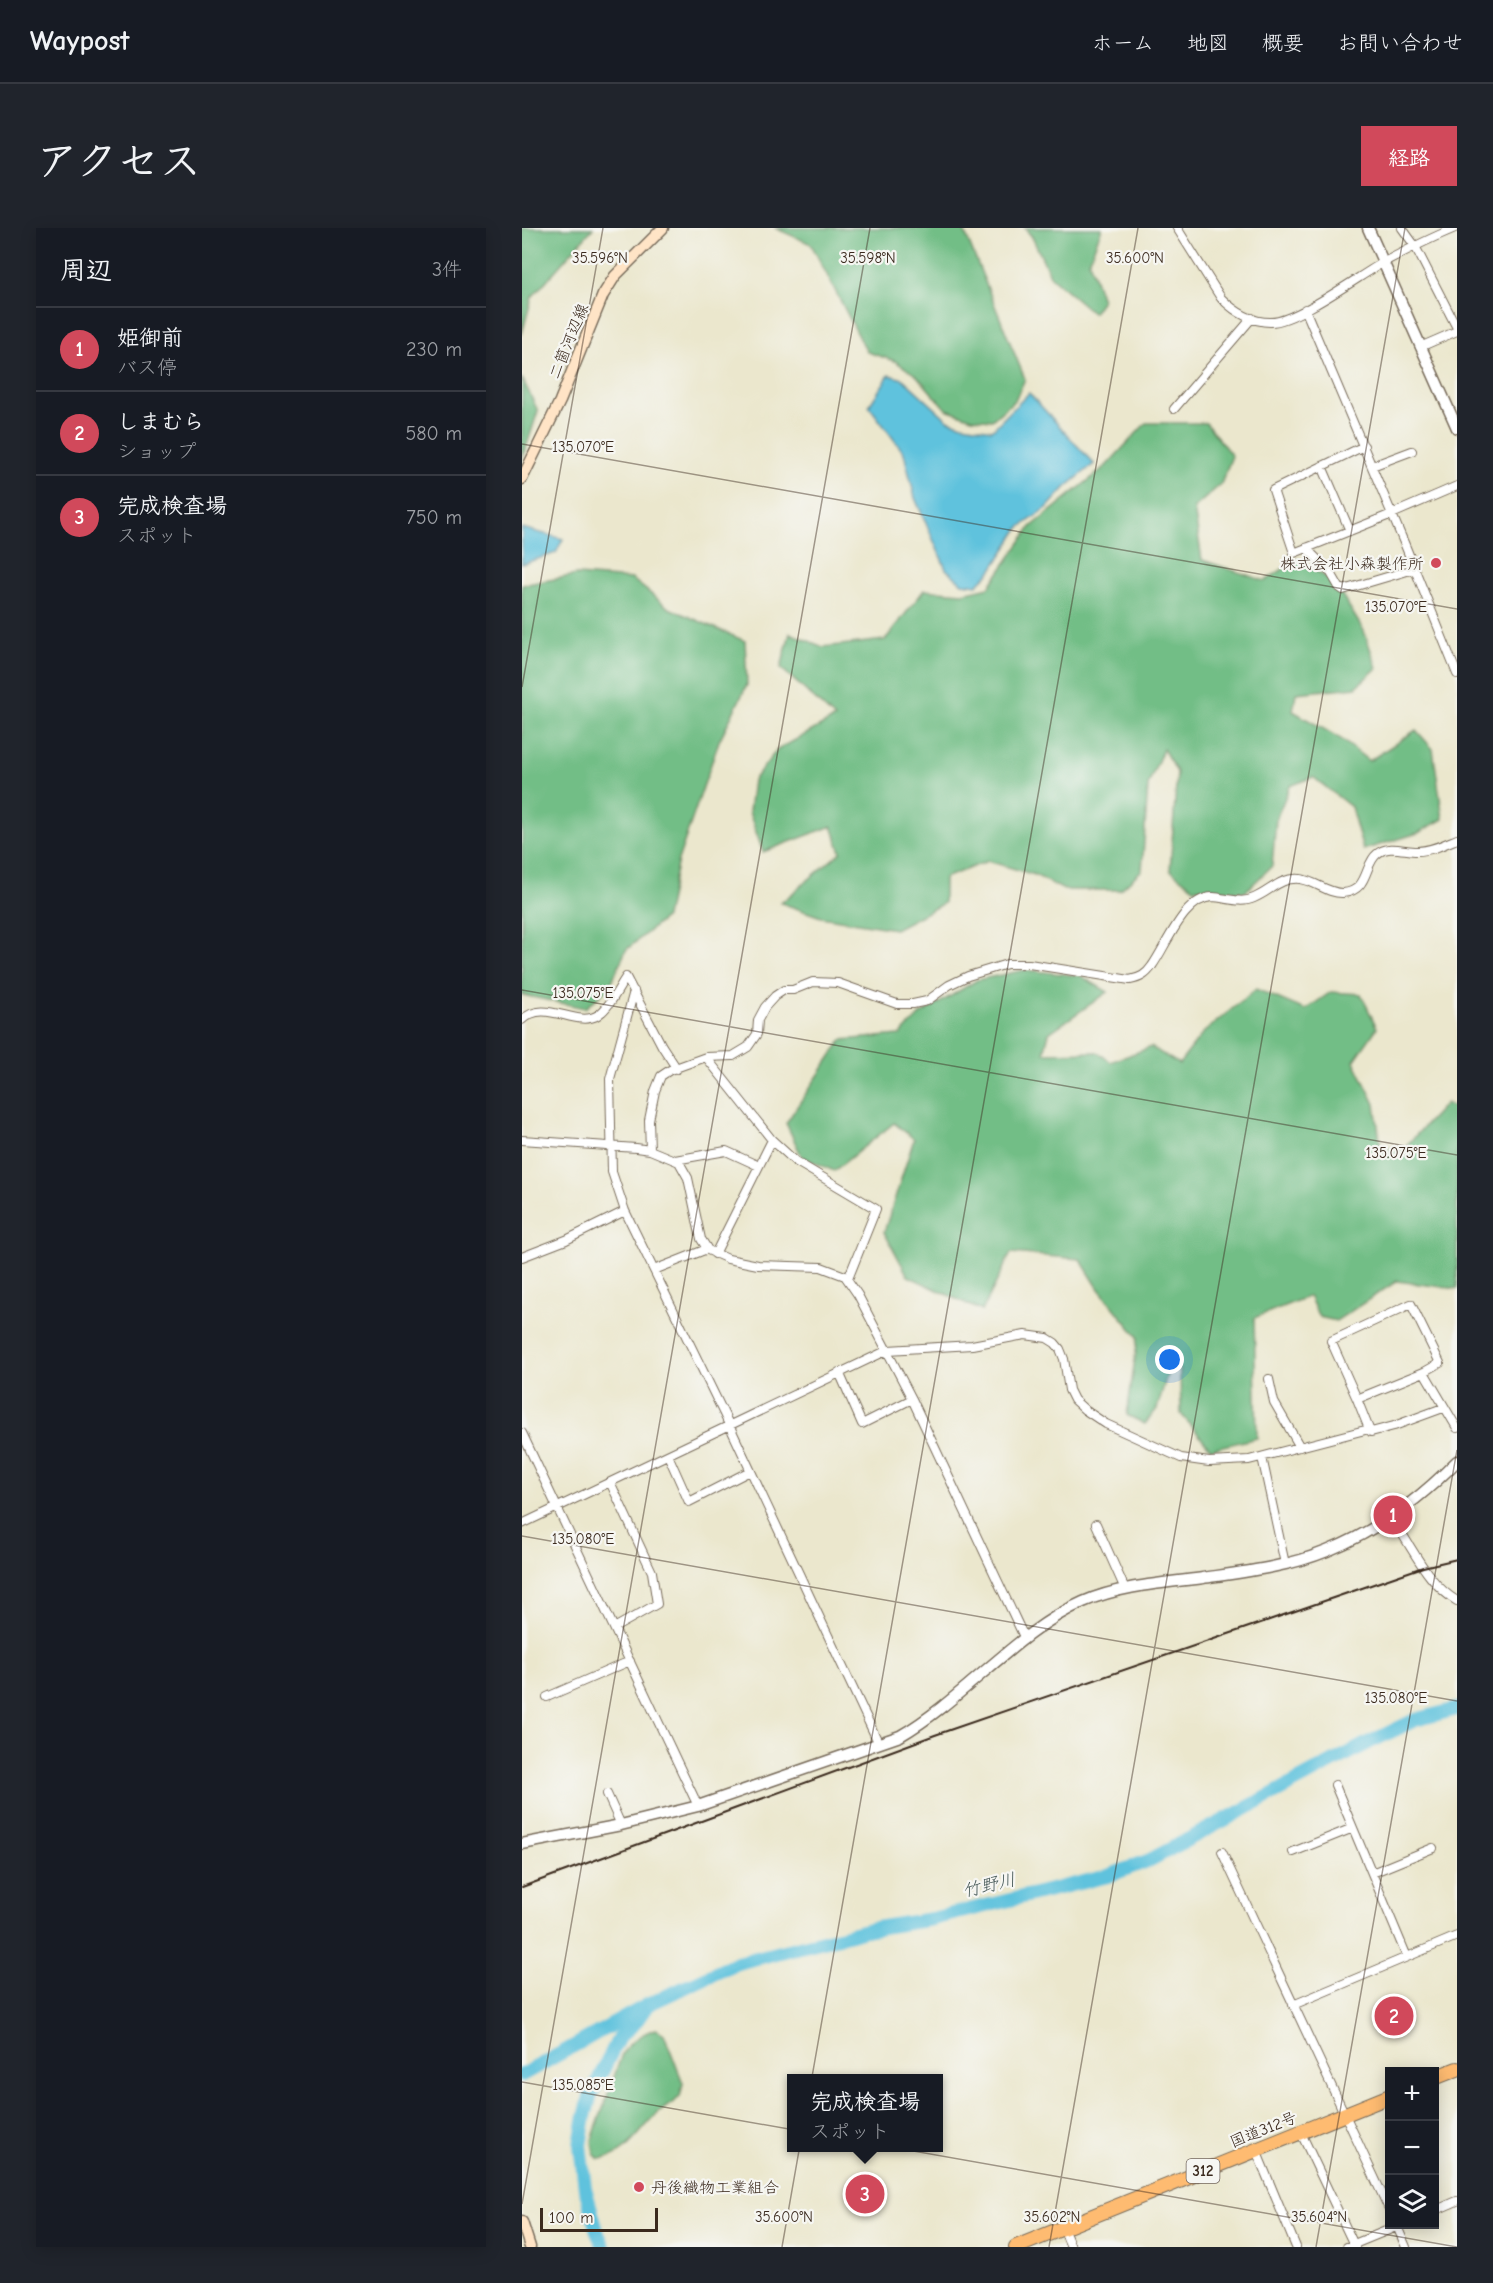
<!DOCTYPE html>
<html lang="ja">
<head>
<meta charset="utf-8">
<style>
  :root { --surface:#171b24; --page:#20242c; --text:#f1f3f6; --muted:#9ea1a6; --line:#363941; --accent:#d1495b }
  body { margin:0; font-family:"Comic Neue","Klee One",sans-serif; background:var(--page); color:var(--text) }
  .controls { position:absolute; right:18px; bottom:18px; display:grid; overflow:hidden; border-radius:0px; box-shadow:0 3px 15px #0003 }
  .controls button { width:54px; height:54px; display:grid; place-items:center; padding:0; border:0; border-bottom:2px solid var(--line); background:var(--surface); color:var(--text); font:30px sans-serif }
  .scale { position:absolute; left:18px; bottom:15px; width:118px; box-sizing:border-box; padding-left:6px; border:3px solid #3b2a1e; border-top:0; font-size:16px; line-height:21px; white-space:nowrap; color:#3b2a1e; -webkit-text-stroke:4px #f6f6f2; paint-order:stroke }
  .you { position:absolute; left:648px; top:1132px; width:21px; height:21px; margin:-15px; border:4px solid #fff; border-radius:50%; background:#1a73e8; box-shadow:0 0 0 9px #1a73e833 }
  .badge { display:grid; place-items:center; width:39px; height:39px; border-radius:50%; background:var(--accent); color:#fff; font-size:20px; font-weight:700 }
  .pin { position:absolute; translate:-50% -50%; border:3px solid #fff; box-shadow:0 2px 6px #0006 }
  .popup { position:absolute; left:265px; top:1846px; width:156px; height:78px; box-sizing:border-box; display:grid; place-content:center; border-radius:0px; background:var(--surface); filter:drop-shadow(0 2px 4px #0005); font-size:20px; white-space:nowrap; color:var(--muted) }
  .popup b { font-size:22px; color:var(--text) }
  .popup::after { content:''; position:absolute; left:50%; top:100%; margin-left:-12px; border:12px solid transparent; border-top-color:var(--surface) }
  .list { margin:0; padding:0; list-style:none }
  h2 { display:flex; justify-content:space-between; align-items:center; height:78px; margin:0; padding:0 24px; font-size:26px }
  h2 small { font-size:20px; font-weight:400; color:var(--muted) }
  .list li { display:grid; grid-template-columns:39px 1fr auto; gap:18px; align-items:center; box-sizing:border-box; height:84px; padding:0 24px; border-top:2px solid var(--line) }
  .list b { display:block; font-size:22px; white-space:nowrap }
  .list p { margin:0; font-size:20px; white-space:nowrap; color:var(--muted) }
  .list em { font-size:20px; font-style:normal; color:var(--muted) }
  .icon { flex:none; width:33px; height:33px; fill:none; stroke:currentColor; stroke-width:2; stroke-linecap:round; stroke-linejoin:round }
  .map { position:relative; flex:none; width:935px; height:2019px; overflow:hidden; border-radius:0px }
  header { display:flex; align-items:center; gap:36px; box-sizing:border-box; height:84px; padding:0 30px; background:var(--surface); border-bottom:2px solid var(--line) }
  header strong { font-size:28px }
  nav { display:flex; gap:33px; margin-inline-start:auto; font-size:21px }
  .intro { display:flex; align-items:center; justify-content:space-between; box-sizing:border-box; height:144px; padding:0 36px }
  h1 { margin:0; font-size:42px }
  .button { padding:15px 27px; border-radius:0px; background:var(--accent); color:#fff; font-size:21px; font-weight:700 }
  main { display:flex; gap:36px; padding:0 36px }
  aside { flex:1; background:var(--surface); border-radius:0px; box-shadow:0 3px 15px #0003 }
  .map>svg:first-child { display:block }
  .forest { fill:#72be86; stroke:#567452; stroke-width:1.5 }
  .water { fill:#5fc2dd; stroke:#4d767e; stroke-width:1.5 }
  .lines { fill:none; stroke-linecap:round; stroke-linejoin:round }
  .river { stroke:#5fc2dd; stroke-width:14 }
  .minor-casing { stroke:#796c5b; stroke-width:10 }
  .tertiary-casing { stroke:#796c5b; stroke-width:13 }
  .secondary-casing { stroke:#796c5b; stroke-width:13 }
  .trunk-casing { stroke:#796c5b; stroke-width:16 }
  .minor { stroke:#fff; stroke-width:8 }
  .tertiary { stroke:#fff; stroke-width:10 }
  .secondary { stroke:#ffe4c6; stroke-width:10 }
  .trunk { stroke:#febb71; stroke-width:14 }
  .rail { stroke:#3b2a1e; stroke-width:2 }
  .ticks { fill:none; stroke:#3b2a1e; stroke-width:1.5; stroke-opacity:0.45 }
  .poi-dot { fill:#d1495b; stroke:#f6f6f2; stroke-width:2 }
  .labels { text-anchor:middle; stroke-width:4.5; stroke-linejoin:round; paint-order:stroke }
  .shield { fill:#f6f6f2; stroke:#73675e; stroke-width:1.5 }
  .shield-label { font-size:15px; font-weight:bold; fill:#3b2a1e }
  .street-label { font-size:16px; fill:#3b2a1e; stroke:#f6f6f2 }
  .poi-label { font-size:16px; fill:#3b2a1e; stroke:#f6f6f2; text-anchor:end }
  .water-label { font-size:18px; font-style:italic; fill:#465857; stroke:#f6f6f2 }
  .ticks-label { font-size:15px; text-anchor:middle; fill:#3b2a1e; stroke:#f6f6f2; stroke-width:4.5; stroke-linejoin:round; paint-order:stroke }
</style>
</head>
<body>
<header>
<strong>Waypost</strong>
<nav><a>ホーム</a><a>地図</a><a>概要</a><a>お問い合わせ</a></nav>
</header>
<div class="intro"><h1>アクセス</h1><a class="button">経路</a></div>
<main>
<aside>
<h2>周辺<small>3件</small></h2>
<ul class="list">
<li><span class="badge">1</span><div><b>姫御前</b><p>バス停</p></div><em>230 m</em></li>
<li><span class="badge">2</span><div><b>しまむら</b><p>ショップ</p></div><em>580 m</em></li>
<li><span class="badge">3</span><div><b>完成検査場</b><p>スポット</p></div><em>750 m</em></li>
</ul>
</aside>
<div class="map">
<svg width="935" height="2019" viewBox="0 0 935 2019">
  <rect width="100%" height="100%" fill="#f6f6f2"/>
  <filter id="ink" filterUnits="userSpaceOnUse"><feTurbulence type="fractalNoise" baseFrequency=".0167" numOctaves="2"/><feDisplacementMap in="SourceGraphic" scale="12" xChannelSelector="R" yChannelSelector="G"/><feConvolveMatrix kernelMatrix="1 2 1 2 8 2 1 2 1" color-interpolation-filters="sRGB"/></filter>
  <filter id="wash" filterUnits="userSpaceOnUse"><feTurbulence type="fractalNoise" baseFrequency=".008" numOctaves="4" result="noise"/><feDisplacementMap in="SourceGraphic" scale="24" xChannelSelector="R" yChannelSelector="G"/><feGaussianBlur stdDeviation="1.35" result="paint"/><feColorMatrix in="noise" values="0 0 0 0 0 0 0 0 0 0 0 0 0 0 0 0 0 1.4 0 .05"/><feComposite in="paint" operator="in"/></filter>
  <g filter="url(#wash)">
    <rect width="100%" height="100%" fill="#ebe7cd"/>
    <!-- forest -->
    <path class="forest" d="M0,0h71l-61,69 -10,37z
      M253,0h188l62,151 -10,21 -23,20 -20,-2 -26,-9 -29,-33 -22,-15 -28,-9 -56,-108z
      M503,0h77l-13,33 13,39 -9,13 -42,-36 -19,-40z
      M0,150l16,33 -16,49z
      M624,195h60l26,33 -11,28 -27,24 8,52 63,21 33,-22 36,23 30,49 13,37 -21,19 -60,6 -3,18 48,28 28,22 47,-31 17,19 10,70 -25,14 -55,17 -12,-43 -38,-30 -23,9 -14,33 -4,47 -27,26 -51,-4 -24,-18 7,-98 -14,-23 -15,36 -6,85 -22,20h-56l-29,-15 -47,-14 -44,17v25l-49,26 -74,-12 -40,-14 60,-51 -9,-26 -69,26 -14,-40 4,-32 24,-30 58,-32 -54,-50 9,-35 33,14 62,-7 39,-50 39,3 26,-6 42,-60 75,-61z
      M55,347l55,4 37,29 76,33 2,44 -28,56 -41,119 -12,57 -40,33 -17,38 -24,20 -63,-13v-410z
      M503,742l56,6 27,16 -59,41 -5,20 53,-1 14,10 40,-15 28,17 24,-31 53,-44 49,21 26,-18 30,2 16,34 -23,33 21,43 6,45 23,-1 42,-45 11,6v180l-60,-8 -61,40 -17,-4 -10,-21 -55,22 3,120 -46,11 -30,-35 -1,-43 -8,-13 -15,51 -12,15 -18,-9 11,-78 -39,-48 -19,-30 -69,-6 -29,58 -74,-35 -24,-44 30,-93 -20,-16 -60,48 -32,-14 -16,-34 56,-83 58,-5 21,-21 56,-34z
      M134,1801l8,5 19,49 -3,14c-9,7 -19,13 -26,20 -16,16 -30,42 -55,42l-5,-5 -2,-14 30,-86c7,-12 20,-21 34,-25z"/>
    <!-- water -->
    <path class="water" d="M367,147l14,4 45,41 15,5 29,5 37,-37 65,71 -28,23 -19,21 -28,20 -28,43 -14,14 -15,-2 -16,-14 -31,-71 -11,-45 -35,-47z
      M0,300l41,11 -7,14 -34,11z"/>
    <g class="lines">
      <!-- river -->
      <path class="river" d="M0,1847l125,-70 90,-42 133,-34 62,-10 176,-43 42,-16 218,-117 47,-23 42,-11
        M82,2019l-7,-16 -12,-43 -5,-43 4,-24 6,-24 29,-60 16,-14 11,-16"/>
    </g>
  </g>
  <g filter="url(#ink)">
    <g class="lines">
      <defs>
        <path id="minor" d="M655,0l44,70c13,13 30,24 49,24 25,1 89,-46 114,-60 23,-12 47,-24 71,-34
          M880,0l13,18 42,82
          M783,81l100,236 52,129
          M898,119l37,-16
          M652,181l78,-91
          M842,218l-91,44 21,63 98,-39 65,-28
          M800,238l28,65
          M850,238l40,-15
          M784,320l25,25 8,14 4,3 71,-21
          M112,763l-24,88 2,93 13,39 99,203 155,330
          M0,792c23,-23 54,9 76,-5 12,-8 20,-26 28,-38l36,69 15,23
          M184,829l66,83 23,21 81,48 -28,70
          M0,912l114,8 14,2 29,12 9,16 13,61 7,11 20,9 30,6 63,2 24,9 13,19 54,104 113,240
          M128,922l-1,-30 6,-29 6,-15 9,-6 36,-13 27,-1 15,-9 9,-13 1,-14 7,-13 10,-11 9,-6h9l20,-8 25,1 59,21h16l14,-3 22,-16 19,-9 39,-12h22l101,16c10,-2 16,-5 22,-14 15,-21 32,-69 61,-69 14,1 28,7 41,1 17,-7 26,-21 46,-19 15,2 29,15 43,14 26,-2 21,-29 34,-39 11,-10 27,-3 40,-3 14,0 28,-7 40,-12
          M153,932l51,-9 33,15
          M193,1026l57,-114
          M0,1029l44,-17 59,-29
          M132,1042l53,-21
          M317,1144l23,52 50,-25
          M747,1151l5,23 26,45
          M835,1171l-26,-58 80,-37 29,59 -16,9
          M847,1201l2,3 23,-6 49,-18
          M0,1205l176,373
          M146,1227l21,47 61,-31
          M740,1229l23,107
          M89,1256l41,88 5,32 -43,24
          M869,1290c22,28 34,64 66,83
          M0,1296l366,-174 84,-5 53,-10 22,3 8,5 5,6 4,10 5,31 5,10 11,10 21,14 75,34 28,4 40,-2 120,-31 -12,-30 67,-27 33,56
          M574,1296l29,65
          M25,1469l83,-36
          M813,1557l72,172
          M85,1566l14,31
          M700,1624l168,359
          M771,1624l60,-24
          M850,1645l61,-25
          M771,1777l164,-69
          M779,1905l54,114
          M734,1922l40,97
          M912,1983l23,-10
          M874,1996l10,23
          M541,2000l8,19
          M825,2019l56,-23"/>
        <path id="tertiary" d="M846,0l89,200
          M0,1616l99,-19 77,-19 202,-70c64,-37 117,-105 183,-134 37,-16 80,-19 120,-24 41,-6 85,-11 124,-27 50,-20 93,-52 130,-90"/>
        <path id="secondary" d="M0,251l38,-78 43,-106 12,-19 48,-48
          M0,1994l8,25"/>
        <path id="trunk" d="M912,1850l23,-9
          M494,2019l374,-151"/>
      </defs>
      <!-- minor casing -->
      <use href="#minor" class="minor-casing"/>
      <!-- tertiary casing -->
      <use href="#tertiary" class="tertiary-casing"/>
      <!-- secondary casing -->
      <use href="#secondary" class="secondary-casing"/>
      <!-- trunk casing -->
      <use href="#trunk" class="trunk-casing"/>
      <!-- minor -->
      <use href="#minor" class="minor"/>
      <!-- tertiary -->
      <use href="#tertiary" class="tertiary"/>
      <!-- secondary -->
      <use href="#secondary" class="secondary"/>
      <!-- trunk -->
      <use href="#trunk" class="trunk"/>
      <!-- rail -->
      <path class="rail" d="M0,1659l413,-152 488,-168 34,-8"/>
    </g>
  </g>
  <!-- ticks -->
  <path class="ticks" d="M0,216l935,165M0,459l81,-459M0,762l935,165M0,1308l935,165M0,1854l935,165M0,1976l348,-1976M260,2019l356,-2019M527,2019l356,-2019M794,2019l141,-797"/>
  <!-- markers -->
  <g class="poi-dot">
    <circle cx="914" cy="335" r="6"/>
    <circle cx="117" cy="1959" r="6"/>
  </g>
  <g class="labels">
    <!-- shield labels -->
    <rect class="shield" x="664.5" y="1931" width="33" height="24" rx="4.5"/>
    <g class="shield-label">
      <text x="681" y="1948">312</text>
    </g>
    <!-- street labels -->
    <g class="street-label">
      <text transform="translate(46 113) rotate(-68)" y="6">二箇河辺線</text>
      <text transform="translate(741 1901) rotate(-22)" y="6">国道312号</text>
    </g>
    <!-- poi labels -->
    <g class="poi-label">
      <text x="902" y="341">株式会社小森製作所</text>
      <text x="129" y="1965" text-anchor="start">丹後織物工業組合</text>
    </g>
    <!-- water labels -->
    <g class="water-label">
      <text transform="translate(467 1657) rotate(-13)" y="6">竹野川</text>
    </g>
  </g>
  <g class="ticks-label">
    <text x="78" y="35">35.596°N</text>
    <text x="613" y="35">35.600°N</text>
    <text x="346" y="35">35.598°N</text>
    <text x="61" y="224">135.070°E</text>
    <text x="874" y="384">135.070°E</text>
    <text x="61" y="770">135.075°E</text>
    <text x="874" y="930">135.075°E</text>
    <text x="61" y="1316">135.080°E</text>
    <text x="874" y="1475">135.080°E</text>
    <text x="61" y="1862">135.085°E</text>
    <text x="262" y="1994">35.600°N</text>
    <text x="530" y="1994">35.602°N</text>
    <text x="797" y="1994">35.604°N</text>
  </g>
</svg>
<div class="controls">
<button>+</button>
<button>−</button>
<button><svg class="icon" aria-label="layers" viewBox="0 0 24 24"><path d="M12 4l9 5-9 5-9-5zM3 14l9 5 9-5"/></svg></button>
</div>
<div class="scale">100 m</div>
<div class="you"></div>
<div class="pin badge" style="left:871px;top:1287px">1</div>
<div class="pin badge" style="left:872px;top:1788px">2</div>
<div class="pin badge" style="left:343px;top:1966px">3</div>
<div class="popup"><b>完成検査場</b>スポット</div>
</div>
</main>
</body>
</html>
